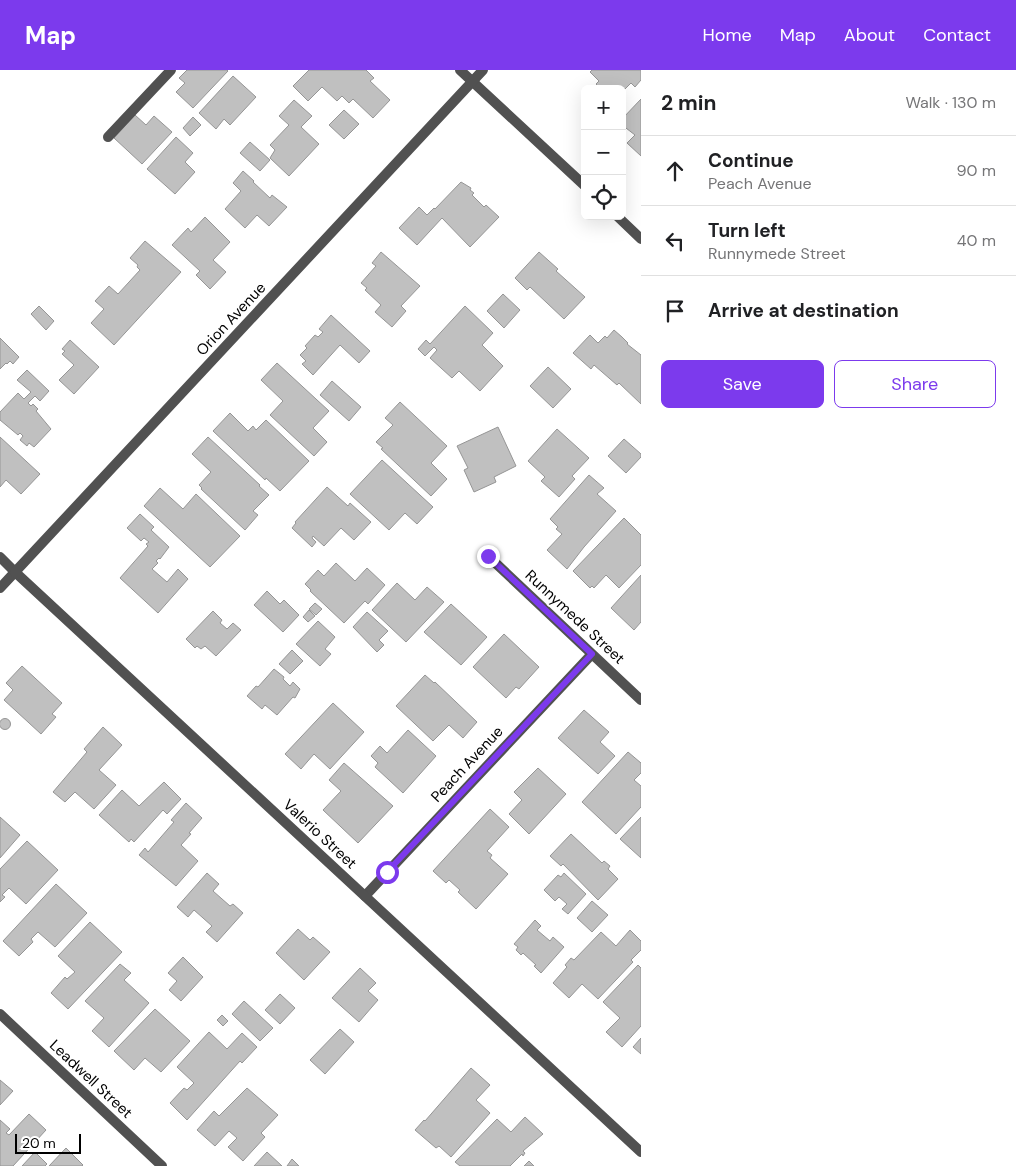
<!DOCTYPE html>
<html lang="en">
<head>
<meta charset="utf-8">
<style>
  :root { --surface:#fff; --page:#f2f2f2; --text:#202124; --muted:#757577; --line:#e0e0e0; --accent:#7c3aed }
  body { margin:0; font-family:"DM Sans",sans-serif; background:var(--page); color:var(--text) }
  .controls { position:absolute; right:15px; top:15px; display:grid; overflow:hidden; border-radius:8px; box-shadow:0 5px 20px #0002 }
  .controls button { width:45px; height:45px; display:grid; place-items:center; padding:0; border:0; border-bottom:1px solid var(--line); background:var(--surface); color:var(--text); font:25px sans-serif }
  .scale { position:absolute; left:15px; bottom:12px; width:66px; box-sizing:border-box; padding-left:5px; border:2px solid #000; border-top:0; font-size:14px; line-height:18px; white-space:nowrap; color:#000; -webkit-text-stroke:4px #fff; paint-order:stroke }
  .stop { position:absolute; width:15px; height:15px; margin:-11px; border:4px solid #7c3aed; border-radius:50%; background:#fff }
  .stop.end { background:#7c3aed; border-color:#fff; box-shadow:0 1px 5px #0008 }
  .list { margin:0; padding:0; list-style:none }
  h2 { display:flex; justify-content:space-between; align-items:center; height:65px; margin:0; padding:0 20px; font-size:21px }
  h2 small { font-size:16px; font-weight:400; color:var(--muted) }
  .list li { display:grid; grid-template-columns:32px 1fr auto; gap:15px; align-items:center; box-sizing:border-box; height:70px; padding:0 20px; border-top:1px solid var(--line) }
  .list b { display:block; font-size:19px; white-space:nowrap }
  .list p { margin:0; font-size:16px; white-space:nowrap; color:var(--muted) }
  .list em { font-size:16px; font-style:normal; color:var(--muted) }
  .actions { display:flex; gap:10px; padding:15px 20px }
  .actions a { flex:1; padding:11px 0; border:1px solid var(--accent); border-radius:8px; text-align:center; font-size:18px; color:var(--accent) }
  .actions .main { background:var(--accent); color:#fff }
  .icon { flex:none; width:28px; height:28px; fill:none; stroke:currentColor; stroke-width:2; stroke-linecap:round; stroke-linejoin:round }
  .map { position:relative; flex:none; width:641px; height:1096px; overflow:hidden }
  header { display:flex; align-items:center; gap:30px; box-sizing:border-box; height:70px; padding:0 25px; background:var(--accent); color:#fff }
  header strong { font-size:24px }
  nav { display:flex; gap:28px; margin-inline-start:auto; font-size:18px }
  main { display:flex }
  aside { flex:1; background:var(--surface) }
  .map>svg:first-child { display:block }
  .building { fill:#c0c0c0; stroke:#959595 }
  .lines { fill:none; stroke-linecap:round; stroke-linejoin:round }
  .service { stroke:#515151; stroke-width:10 }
  .minor { stroke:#515151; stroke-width:10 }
  .tertiary { stroke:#515151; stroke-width:10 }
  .route { stroke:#7c3aed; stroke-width:6 }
  .labels { text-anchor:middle; stroke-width:4; stroke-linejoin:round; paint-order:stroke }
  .street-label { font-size:15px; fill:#000; stroke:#fff }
</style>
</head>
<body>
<header>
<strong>Map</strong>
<nav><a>Home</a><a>Map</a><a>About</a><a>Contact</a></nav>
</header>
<main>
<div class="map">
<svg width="641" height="1096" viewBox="0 0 641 1096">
  <rect width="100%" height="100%" fill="#fff"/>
  <!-- building -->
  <path class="building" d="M187,0h40l1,1 -35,37 -17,-16 9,-9 -6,-5z
    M309,0h57l8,8 -4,3 20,19 -17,18 -20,-19 -4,4 -7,-7 -5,5 -15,-14 -14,14 -15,-15z
    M592,0h49v10l-6,7 -4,-4 -9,9v-3h-21l-5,-5 3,-3 -9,-9z
    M233,6l23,21 -26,28 -6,-6 -8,10 -17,-16z
    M641,29v57l-14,-13 8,-8 -13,-10v-6z
    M294,30l18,16 -11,11 18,17 -30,32 -19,-18 5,-8 -5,-5 19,-20 -10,-9z
    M344,40l15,14 -15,15 -15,-14z
    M135,45l11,10 8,-9 18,16 -30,32 -28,-26z
    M193,47l8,8 -11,11 -7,-8z
    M176,67l17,16 -8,9 10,10 -20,22 -28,-25z
    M250,72l20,18 -10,11 -20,-18z
    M243,101l11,10 -1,1 17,16 2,-3 15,12 -18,19 -12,-11 -12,13 -20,-19 16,-18 -8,-8z
    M461,112l10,6 -1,2 4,3 -2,2 12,12 2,-2 13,12 -29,30 -28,-29 -25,27 -18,-17 20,-21 8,8 7,-7 1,1z
    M205,147l25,25 -17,18 13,12 -16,17 -14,-14 4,-4 -28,-26 16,-17 3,4z
    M145,171l36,31 -67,73 -23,-22 13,-14 -9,-8 14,-15 9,8 22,-24 -3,-3 1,-2 -8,-7z
    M381,182l39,34 -19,20 5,5 -14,16 -17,-15 6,-7 -16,-15 2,-2 -6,-5 15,-17 -4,-3z
    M539,182l19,17 -2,2 29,26 -21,22 -34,-32 -3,3 -12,-12z
    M503,224l17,16 -16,18 -17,-17z
    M39,236l15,15 -8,9 -15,-16z
    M465,236l28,27 -11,12 21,21 -23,25 -21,-20 -7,7 -22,-20 7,-8 -3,-3 -9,9 -7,-7 8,-9 4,4z
    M331,245l39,36 -11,12 -19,-18 -27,30 -11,-11 4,-3 -6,-6 7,-7 -2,-2 10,-11 3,2 5,-5 -4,-3z
    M614,260l8,7 6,6 -1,1 14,11v49l-22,-21 -2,2 -23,-20 -3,4 -18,-16 17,-18 8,8 7,-7 2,2z
    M0,268l19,19 -6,7 -3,-3 -3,3 -1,-1 -6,6z
    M70,270l29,27 -25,27 -15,-14 15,-15 -12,-11 3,-3 -3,-2z
    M277,293l52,48 -16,17 14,14 -13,14 -44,-41 13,-14 -22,-21z
    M548,297l23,22 -18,19 -23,-22z
    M27,300l22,21 -9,10 -5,-5 -7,7 3,3 2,-2 5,5 -2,2 15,18 -17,18 -5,-4 -2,3 -7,-6 3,-4 -3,-3 -2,2 -18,-15v-8l18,-19 6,6 7,-7 -14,-12z
    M332,311l29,26 -12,14 -29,-26z
    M400,332l47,44 -16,17 16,16 -16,17 -50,-47 2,-1 -7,-6 17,-17 -8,-7z
    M230,343l18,18 5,-5 3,4 10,-10 43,41 -29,30 -14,-13 -1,2 -52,-49z
    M498,357l18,39 -22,11 2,5 -22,10 -10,-22 4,-2 -11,-22z
    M557,359l32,29 -17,18 3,3 -16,18 -18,-16 4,-4 -17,-16z
    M0,367l40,37 -19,20 -15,-14 -6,7z
    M208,367l52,48 -1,1 10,9 -16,16 5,4 -13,15 -44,-41 1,-1 -3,-3 12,-13 -19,-18z
    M624,369l17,15v3l-15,16 -18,-17z
    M382,390l51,47 -16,17 -12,-11 -16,17 -39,-36z
    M589,405l15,13 -7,6 19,17 -32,36 -17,22 -20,-19 15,-16 -6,-5 2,-2 -8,-8z
    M327,417l21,19 2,-3 21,19 -17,18 -13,-12 -17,18 -11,-10 -1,2 4,4 -4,5 -20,-19 4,-5 -1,-1z
    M160,418l23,21 13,-15 44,42 -30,31 -66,-61z
    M140,444l14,13 -3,3 18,17 -9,12 -1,-1 -3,3 2,2 -6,6 15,13 11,-13 10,10 -30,34 -38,-35 28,-32 -2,-2 3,-2 -5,-4 -3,3 -14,-13z
    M624,448l17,17v30l-22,23 -13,-13 -12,13 -2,-2 -2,2 -17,-17z
    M336,493l19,18 12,-13 18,17 -17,19 -3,-3 -21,22 -34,-32 1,-1 -6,-6 13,-14 6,6z
    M641,505v47l-7,8 -23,-22z
    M397,513l18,17 12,-13 17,15 -38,40 -34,-32z
    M267,521l13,13 4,-4 15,15 -16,17 -29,-27z
    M315,533l7,6 -6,6 -7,-6z
    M451,534l36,33 -26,28 -37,-33z
    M309,540l6,6 -7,6 -5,-5z
    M213,541l9,9 -2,3 7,6 6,-6 8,7 -25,26 -11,-10 -4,3 -4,-3 -2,2 -9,-9z
    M367,542l21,19 -9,9 5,5 -7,7 -24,-25z
    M318,551l17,16 -10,12 6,5 -11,12 -24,-22z
    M504,564l35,33 -20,22 -3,-2 -10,11 -33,-31z
    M292,580l11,11 -13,13 -11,-10z
    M22,596l40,37 -10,11 4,3 -15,17 -37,-34 9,-10 -7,-7z
    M274,599l10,8 -1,2 7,7 3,-4 7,7 -5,9 -2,-1 -16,18 -12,-10 -3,4 -15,-13 9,-10 2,1z
    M425,605l9,8 1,-1 42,40 -14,16 -14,-13 -16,16 -37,-35z
    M333,633l31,29 -34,37 -16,-15 -13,15 -16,-15z
    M584,640l25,22 -9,10 15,14 -17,18 -40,-36z
    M-0.5 654a5.5 5.5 0 1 1 11 0a5.5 5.5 0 1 1-11 0Z
    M103,657l19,18 -23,25 17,15 -22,24 -19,-17 -10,10 -12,-10 34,-40 -3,-3z
    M408,660l28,26 -33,37 -28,-26 3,-4 -7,-7 9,-10 7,7z
    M628,682l13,11v10l-7,7 7,6v21l-25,27 -34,-32z
    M344,693l49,43 -35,37 -35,-33 18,-19 -12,-11z
    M538,698l28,26 -37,40 -20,-20 13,-14 -8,-8z
    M164,712l17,17 -14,15 -4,-4 -29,32 -3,-3 -2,3 -30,-27 23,-25 17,16z
    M186,733l16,15 -13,15 2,1 -10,11 17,16 -22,25 -37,-31 6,-7 3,4 26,-30 -3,-2z
    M490,739l19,18 -22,24 5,4 -2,3 18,16 -32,35 -18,-17 2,-2 -11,-10 -3,3 -13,-12z
    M0,747l20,18 -20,23z
    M641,747v41l-21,-19z
    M571,764l31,29 2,-2 6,5 -2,3 10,10 -20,21 -35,-36 -2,2 -11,-10z
    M27,771l31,29 -32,34 -17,-16 -7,7 3,2 -5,5v-33z
    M207,803l12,11 -6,7 17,15 3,-2 10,9 -26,29 -11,-10 6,-6 -18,-16 -6,7 -11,-10z
    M564,803l22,21 -18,20 -6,-5 5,-5 -8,-7 -4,4 -11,-11 14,-15 3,2z
    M56,814l31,29 -32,34 -17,-15 -7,7 2,3 -14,14 -16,-15z
    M592,831l16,14 -16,17 -15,-14z
    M535,850l6,6 -4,4 13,11 3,-4 11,10 -23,26 -7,-7 2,-1 -13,-12 -2,2 -5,-5 2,-3 -4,-3z
    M90,852l32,30 -54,57 -17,-16 14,-16 2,2 8,-7 -17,-16z
    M298,859l12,11 3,-3 17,15 -26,28 -28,-27z
    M630,860l11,11v9l-10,10 2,2 -35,37 -16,-15 -13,14 -16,-15 14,-16 -2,-2 6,-7 3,2 27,-28 15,14z
    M183,887l20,20 -22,24 -12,-11 8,-9 -9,-8z
    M120,894l11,9 -7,7 25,23 -40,44 -17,-16 12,-13 -19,-17z
    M638,895l3,3v58l-19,21 -16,-15 14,-14 -17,-16z
    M360,898l16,15 -8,8 10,9 -19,22 -27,-24z
    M280,924l15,14 -15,16 -15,-14z
    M244,931l29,27 -13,13 -28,-27z
    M155,939l35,32 -29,31 -16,-14 -11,12 -20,-19z
    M222,945l6,6 -5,5 -6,-6z
    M340,959l14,13 -29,32 -15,-14z
    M209,962l18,17 15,-16 15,14 -15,16 -2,-2 -53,59 -17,-17 14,-15 3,2 7,-7 -17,-16z
    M641,968v16l-8,-7z
    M471,998l19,17 -14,15 14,13 -39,44 -12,-11 -3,2 -21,-18 9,-10 1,1z
    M0,1010l13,11 -13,14z
    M247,1018l31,27 -17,18 4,4 -22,24 -15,-14 9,-9 -8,-7 -14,15 -18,-16 17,-19 5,5z
    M29,1044l17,16 -33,36h-13v-46l10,9 -4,4 3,2z
    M525,1047l18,17 -20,17 2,2 -2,3 -1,-2 -12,12h-50l-5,-4 42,-43 14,13z
    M66,1078l17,17 -1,1h-33z
    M35,1082l12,12 -2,2h-23z
    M267,1082l15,14h-28z
    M292,1089l7,7h-12z
    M529,1091l5,5h-10z"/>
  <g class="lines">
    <!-- service -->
    <path class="service" d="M108,67l63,-67"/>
    <!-- minor -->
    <path class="minor" d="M460,0l125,116
      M617,146l24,23
      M488,486l153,144
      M0,487l15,15 -15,16
      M365,826l227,-242
      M0,944l162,152"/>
    <!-- tertiary -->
    <path class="tertiary" d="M483,0l-468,502 626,580"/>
  </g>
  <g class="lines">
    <!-- route -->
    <path class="route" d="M387,802l205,-218 -104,-98"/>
  </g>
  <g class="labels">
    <!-- street labels -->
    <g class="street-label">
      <text transform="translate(231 249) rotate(-47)" y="5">Orion Avenue</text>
      <text transform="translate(575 547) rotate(43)" y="5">Runnymede Street</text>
      <text transform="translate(467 694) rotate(-47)" y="5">Peach Avenue</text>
      <text transform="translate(320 764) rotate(43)" y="5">Valerio Street</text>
      <text transform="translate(91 1009) rotate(43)" y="5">Leadwell Street</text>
    </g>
  </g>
</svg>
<div class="controls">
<button>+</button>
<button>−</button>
<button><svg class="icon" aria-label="locate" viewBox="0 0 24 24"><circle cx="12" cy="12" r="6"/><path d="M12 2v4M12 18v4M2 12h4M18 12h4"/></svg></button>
</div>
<div class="scale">20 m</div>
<div class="stop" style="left:387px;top:802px"></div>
<div class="stop end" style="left:488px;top:486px"></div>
</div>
<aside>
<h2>2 min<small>Walk · 130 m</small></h2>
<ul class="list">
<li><svg class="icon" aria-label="ahead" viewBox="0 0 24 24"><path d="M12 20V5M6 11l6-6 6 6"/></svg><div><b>Continue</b><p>Peach Avenue</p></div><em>90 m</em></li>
<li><svg class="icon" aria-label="left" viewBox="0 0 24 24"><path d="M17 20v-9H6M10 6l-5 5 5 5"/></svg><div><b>Turn left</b><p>Runnymede Street</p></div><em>40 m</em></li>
<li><svg class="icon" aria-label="arrive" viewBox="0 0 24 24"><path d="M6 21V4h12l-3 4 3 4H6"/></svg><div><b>Arrive at destination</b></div></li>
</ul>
<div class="actions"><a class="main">Save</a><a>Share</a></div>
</aside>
</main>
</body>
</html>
